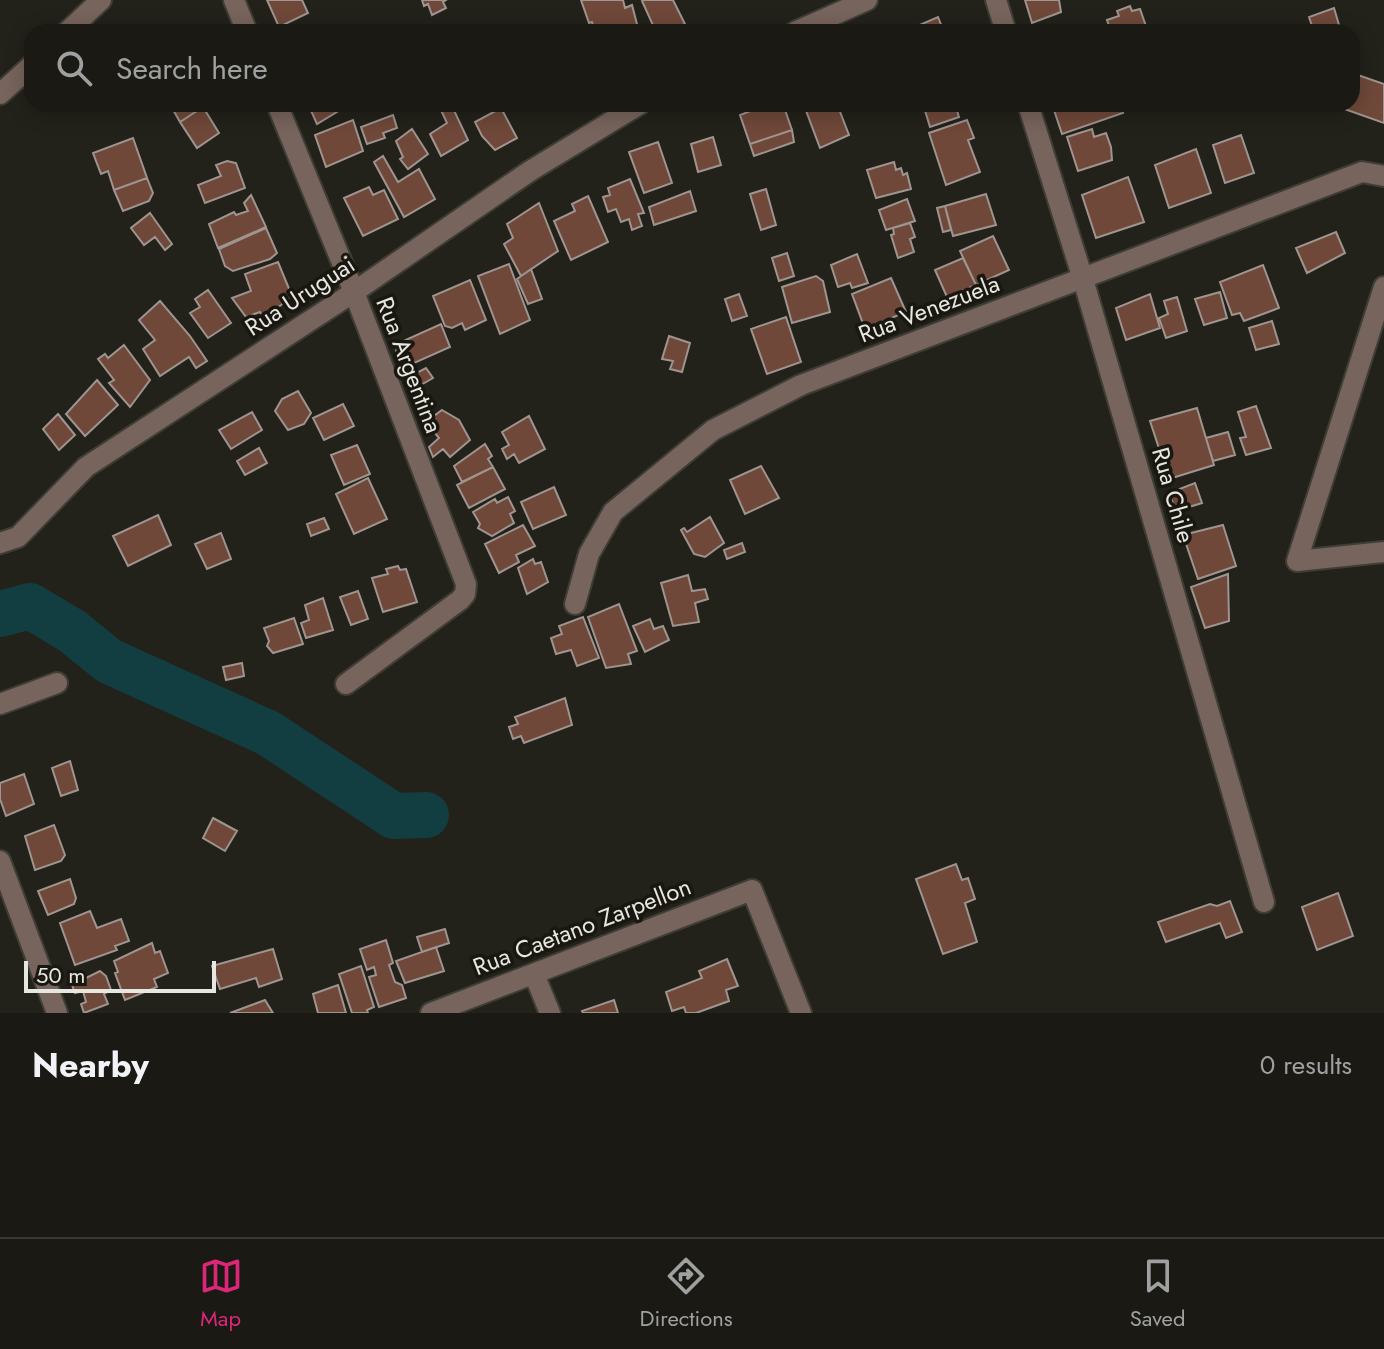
<!DOCTYPE html>
<html lang="en">
<head>
<meta charset="utf-8">
<style>
  :root { --surface:#1a1914; --page:#272622; --text:#f1f3f6; --muted:#9fa0a0; --line:#383834; --accent:#db2777 }
  body { margin:0; font-family:Jost,sans-serif; background:var(--page); color:var(--text) }
  .scale { position:absolute; left:24px; bottom:20px; width:192px; box-sizing:border-box; padding-left:8px; border:4px solid #e7e7e2; border-top:0; font-size:22px; line-height:28px; white-space:nowrap; color:#e7e7e2; -webkit-text-stroke:6px #191710; paint-order:stroke }
  .list { margin:0; padding:0; list-style:none }
  h2 { display:flex; justify-content:space-between; align-items:center; height:104px; margin:0; padding:0 32px; font-size:34px }
  h2 small { font-size:26px; font-weight:400; color:var(--muted) }
  .icon { flex:none; width:44px; height:44px; fill:none; stroke:currentColor; stroke-width:2; stroke-linecap:round; stroke-linejoin:round }
  .map { position:relative; flex:none; width:1384px; height:1013px; overflow:hidden }
  .search { position:absolute; background:var(--surface); box-shadow:0 4px 20px #0003; left:24px; right:24px; top:24px; height:88px; display:flex; align-items:center; gap:20px; box-sizing:border-box; padding:0 28px; border-radius:24px; color:var(--muted); font-size:30px }
  .sheet { height:224px; background:var(--surface) }
  nav { display:flex; justify-content:space-around; align-items:center; box-sizing:border-box; height:112px; border-top:2px solid var(--line); background:var(--surface); font-size:22px; color:var(--muted) }
  nav a { display:grid; justify-items:center; gap:4px }
  nav .on { color:var(--accent) }
  .map>svg:first-child { display:block }
  .lines { fill:none; stroke-linecap:round; stroke-linejoin:round }
  .river { stroke:#123e42; stroke-width:46 }
  .building { fill:#6f4839; stroke:#9e9490; stroke-width:2 }
  .street-casing { stroke:#3e3d36; stroke-width:24 }
  .street { stroke:#77645c; stroke-width:20 }
  .labels { text-anchor:middle; stroke-width:7; stroke-linejoin:round; paint-order:stroke }
  .street-label { font-size:24px; fill:#e7e7e2; stroke:#191710 }
</style>
</head>
<body>
<div class="map">
<svg width="1384" height="1013" viewBox="0 0 1384 1013">
  <rect width="100%" height="100%" fill="#22211a"/>
  <g class="lines">
    <!-- river -->
    <path class="river" d="M0,614l30,-8 42,25 37,30 159,72 126,83 32,-1"/>
  </g>
  <!-- building -->
  <path class="building" d="M267,0h35l6,13 -29,14z
    M422,0h24l-3,2 3,6 -14,7 -4,-11 -4,2z
    M581,0h42l2,8 7,-3 7,27h-44l-3,-10 -3,1z
    M644,0h29l12,24 -16,8h-13l-14,-31z
    M1025,0h34l2,12 -29,11z
    M1130,6l2,5 8,-2 8,23h-37l-4,-12 12,-4 -2,-5z
    M1334,8l6,20 -12,4h-14l-5,-15z
    M938,17l6,15h-35l-1,-2z
    M1352,73l32,11v39l-48,-17 16,-2z
    M174,104h8l3,4 7,-4h9l2,3 -23,15 -9,-16z
    M308,104h42l-33,20z
    M446,104h5l17,36 -27,16 -11,-22 17,-11 -7,-15z
    M769,104h14l9,26 -42,14 -10,-29z
    M815,104h22l12,31 -29,13 -15,-40z
    M923,104h32l4,13 -29,10z
    M1052,104h68l3,9 -61,21z
    M203,107l16,26 -22,15 -17,-26z
    M501,108l16,30 -22,12 -13,-14 -7,-14z
    M393,115l4,13 -14,5 2,5 -18,6 -6,-17z
    M353,120l10,31 -37,16 -11,-32z
    M967,120l7,18 -6,2 12,32 -34,13 -17,-52z
    M412,129l16,25 -20,15 -8,-10 3,-2 -7,-16z
    M1092,129l2,8 12,-4 5,14 1,13 -34,11 -11,-34z
    M792,130l2,12 -40,14 -4,-12z
    M1241,135l13,38 -29,10 -12,-38z
    M713,137l8,28 -23,7 -7,-28z
    M133,138l14,40 -33,12 -6,-19 -7,3 -8,-21z
    M658,142l14,41 -28,10 -15,-41z
    M1196,149l15,44 -42,15 -14,-43z
    M383,156l15,26 21,-13 16,30 -31,18 -30,-55z
    M227,161l9,2 9,25 -40,15 -7,-18 23,-9 -5,-11z
    M894,162l2,8 5,-2 2,7 4,-2 4,16 -35,9 -9,-28z
    M1128,177l16,45 -48,16 -14,-43z
    M147,178l6,15 -4,8 -26,10 -9,-21z
    M630,179l14,34 -6,1 4,12 -10,4 -3,-11 -8,3 -5,-13 -8,3 -5,-15 7,-2 -2,-7z
    M369,187l4,8 11,-5 14,29 -35,17 -19,-38z
    M766,189l10,36 -15,5 -11,-36z
    M690,191l6,20 -42,14 -5,-18z
    M986,194l10,31 -43,11 -8,-30z
    M251,195l15,32 -48,21 -9,-24 25,-12 2,3 12,-4 -4,-8z
    M588,196l20,46 -37,18 -17,-39 21,-10 -3,-7z
    M907,199l8,22 -29,9 -7,-20z
    M539,203l19,48 -37,25 -17,-32 9,-6 -6,-14z
    M945,206l6,24 -8,2 -6,-24z
    M150,213l22,31 -7,6 -10,-13 -11,8 -13,-17z
    M910,223l5,14 -5,2 4,13 -16,6 -7,-23 3,-1 -1,-6z
    M266,228l11,25 -7,6 -37,12 -8,-5 -6,-17z
    M1336,232l9,21 -38,20 -11,-25z
    M993,236l16,34 -33,15 -16,-34z
    M787,253l7,23 -15,5 -7,-23z
    M857,254l11,29 -16,5 -2,-5 -12,4 -7,-22z
    M963,258l13,27 -29,12 -12,-27z
    M278,262l14,34 -28,23 -4,-7 -14,5 -14,-19 19,-7 -6,-17z
    M509,264l21,56 -30,14 -22,-58z
    M1263,265l16,43 -35,13 -4,-8 -8,2 -12,-33z
    M531,269l11,30 -14,5 -11,-25z
    M816,276l7,5 7,31 -38,11 -10,-36z
    M891,278l15,34 -41,17 -13,-35z
    M470,280l16,40 -21,10 -3,-7 -10,5 -7,-2 -12,-30z
    M208,290l23,33 -23,15 -18,-25 10,-6 -5,-8z
    M1220,292l7,26 -23,7 -9,-26z
    M739,294l8,22 -15,5 -7,-22z
    M1150,294l10,34 -34,12 -10,-32z
    M1177,297l10,34 -21,7 -7,-20 9,-4 -4,-13z
    M160,301l30,35 17,25 -11,7 -7,-11 -29,19 -17,-27 12,-9 -16,-20z
    M786,317l15,45 -34,12 -16,-45z
    M1272,321l7,23 -23,6 -7,-22z
    M441,324l9,23 -47,21 -7,-17 3,-8z
    M669,336l21,7 -8,29 -12,-3 3,-8 -11,-2z
    M124,345l26,35 -20,27 -21,-24 5,-3 -16,-21 7,-5 3,4z
    M426,368l7,10 -19,11 -7,-11z
    M97,380l21,25 -33,31 -19,-22z
    M298,391l13,22 -7,11 -16,6 -13,-19 7,-12z
    M343,404l11,22 -30,14 -11,-22z
    M1256,406l15,42 -25,7 -6,-17 6,-1 -8,-25z
    M1197,408l17,57 -45,14 -19,-58z
    M442,410l17,10 11,20 -20,17 -7,-8 -10,8 -4,-10 10,-9 -13,-16z
    M252,412l10,18 -31,19 -12,-19z
    M58,414l17,21 -16,15 -16,-21z
    M529,416l16,33 -26,14 -5,-9 -7,5 -5,-10 7,-4 -7,-13z
    M1228,432l7,23 -22,6 -7,-23z
    M485,444l7,12 -4,3 5,8 -31,15 -8,-16z
    M357,445l13,29 -26,11 -13,-30z
    M259,448l8,15 -22,12 -8,-14z
    M761,466l18,32 -34,16 -15,-34z
    M493,467l12,22 -36,19 -12,-23z
    M368,478l19,41 -33,15 -18,-40z
    M1195,483l7,20 -26,8 -7,-18z
    M554,487l12,28 -33,14 -12,-27z
    M508,497l7,14 -5,3 4,9 -22,13 -14,-8 2,-4 -7,-12 22,-13 2,4z
    M158,515l13,30 -43,21 -15,-30z
    M710,517l14,26 -19,14 -11,-3 -13,-24 3,-2 3,4z
    M324,518l5,11 -18,7 -4,-12z
    M523,525l12,21 -19,9 3,7 -20,11 -14,-29z
    M1223,525l13,41 -38,13 -15,-44z
    M221,533l10,26 -24,10 -12,-25z
    M742,543l3,9 -18,7 -3,-9z
    M533,559l2,5 6,-2 7,20 -21,12 -9,-26z
    M398,566l2,4 6,-1 11,33 -34,10 -11,-34 16,-4 -2,-5z
    M1228,574l1,47 -24,7 -14,-41z
    M688,575l4,16 13,-2 3,10 -13,4 4,19 -26,4 -12,-43z
    M358,591l10,28 -17,6 -11,-28z
    M323,598l10,32 -27,8 -5,-15 8,-3 -4,-15z
    M619,604l18,47 -9,3 3,10 -25,4 -18,-51z
    M583,617l16,41 -22,8 -6,-16 -15,4 -5,-16 11,-4 -3,-8z
    M294,618l9,26 -30,9 -6,-7 2,-5 -5,-13z
    M650,619l4,10 9,-3 6,14 -24,12 -12,-26z
    M242,663l2,13 -18,4 -3,-13z
    M565,698l7,27 -48,18 -3,-7 -8,3 -4,-12 9,-3 -3,-7z
    M70,761l8,29 -17,6 -9,-28z
    M24,774l10,30 -28,12 -6,-17v-16z
    M213,818l24,13 -12,20 -22,-13z
    M54,825l11,30 -4,6 -26,9 -10,-34z
    M956,864l6,16 6,-2 7,21 -10,4 12,39 -34,12 -27,-75z
    M70,879l6,19 -2,6 -26,11 -10,-24z
    M1338,893l15,43 -36,14 -15,-43z
    M1230,901l12,31 -16,6 -6,-15 -54,19 -8,-20 52,-18 7,2z
    M90,911l7,17 24,-9 8,22 -14,5 2,4 -42,15 -15,-42z
    M445,929l4,14 -27,9 -5,-15z
    M386,940l7,23 -4,2 6,17 7,3 4,13 -27,9 -10,-30 7,-2 -2,-8 -7,3 -7,-21z
    M152,943l3,10 5,-2 8,22 -14,6 3,8 -32,13 -10,-27 3,-1 -4,-11z
    M436,947l8,24 -39,12 -9,-22z
    M273,949l9,30 -23,8 -3,-9 -36,11 -8,-23z
    M727,959l11,27 -12,4 3,11 -33,12h-10l-2,-6 -12,4 -6,-19 36,-14 -3,-7z
    M361,966l13,41 -7,3 1,3h-16l-13,-39z
    M100,971l6,5 5,14 -7,4 4,10 -24,9 -3,-9 5,-2 -3,-11 -8,2 -3,-8z
    M338,985l8,28h-28l-5,-19z
    M265,1000l8,13h-43z
    M614,1000l4,13h-35l-1,-2z"/>
  <g class="lines">
    <defs>
      <path id="street" d="M234,0l13,32
        M996,0l10,32
        M67,32l34,-32
        M795,32l72,-32
        M0,94l32,-29
        M277,104l77,188 112,292 -1,10 -5,6 -114,84
        M1028,104l55,175 181,623
        M1384,287l-87,274 87,-9
        M0,543l18,-6 68,-70 268,-175 176,-121 110,-67
        M575,604l14,-50 24,-42 100,-82 88,-45 561,-213 22,4
        M0,704l57,-21
        M0,861l57,152
        M534,974l16,39
        M431,1013l321,-123 49,123"/>
    </defs>
    <!-- street casing -->
    <use href="#street" class="street-casing"/>
    <!-- street -->
    <use href="#street" class="street"/>
  </g>
  <g class="labels">
    <!-- street labels -->
    <g class="street-label">
      <text transform="translate(300 296) rotate(-33)" y="8">Rua Uruguai</text>
      <text transform="translate(929 309) rotate(-21)" y="8">Rua Venezuela</text>
      <text transform="translate(409 365) rotate(69)" y="8">Rua Argentina</text>
      <text transform="translate(1173 495) rotate(74)" y="8">Rua Chile</text>
      <text transform="translate(582 927) rotate(-21)" y="8">Rua Caetano Zarpellon</text>
    </g>
  </g>
</svg>
<div class="scale">50 m</div>
<div class="search"><svg class="icon" aria-label="search" viewBox="0 0 24 24"><circle cx="10" cy="10" r="6"/><path d="M15 15l6 6"/></svg>Search here</div>
</div>
<section class="sheet">
<h2>Nearby<small>0 results</small></h2>
<ul class="list">
</ul>
</section>
<nav>
<a class="on"><svg class="icon" aria-label="map" viewBox="0 0 24 24"><path d="M3 6l6-2 6 2 6-2v14l-6 2-6-2-6 2zM9 4v14M15 6v14"/></svg>Map</a>
<a><svg class="icon" aria-label="directions" viewBox="0 0 24 24"><path d="M12 3l9 9-9 9-9-9zM9 14v-3h6M13 9l2 2-2 2"/></svg>Directions</a>
<a><svg class="icon" aria-label="saved" viewBox="0 0 24 24"><path d="M7 4h10v16l-5-4-5 4z"/></svg>Saved</a>
</nav>
</body>
</html>
